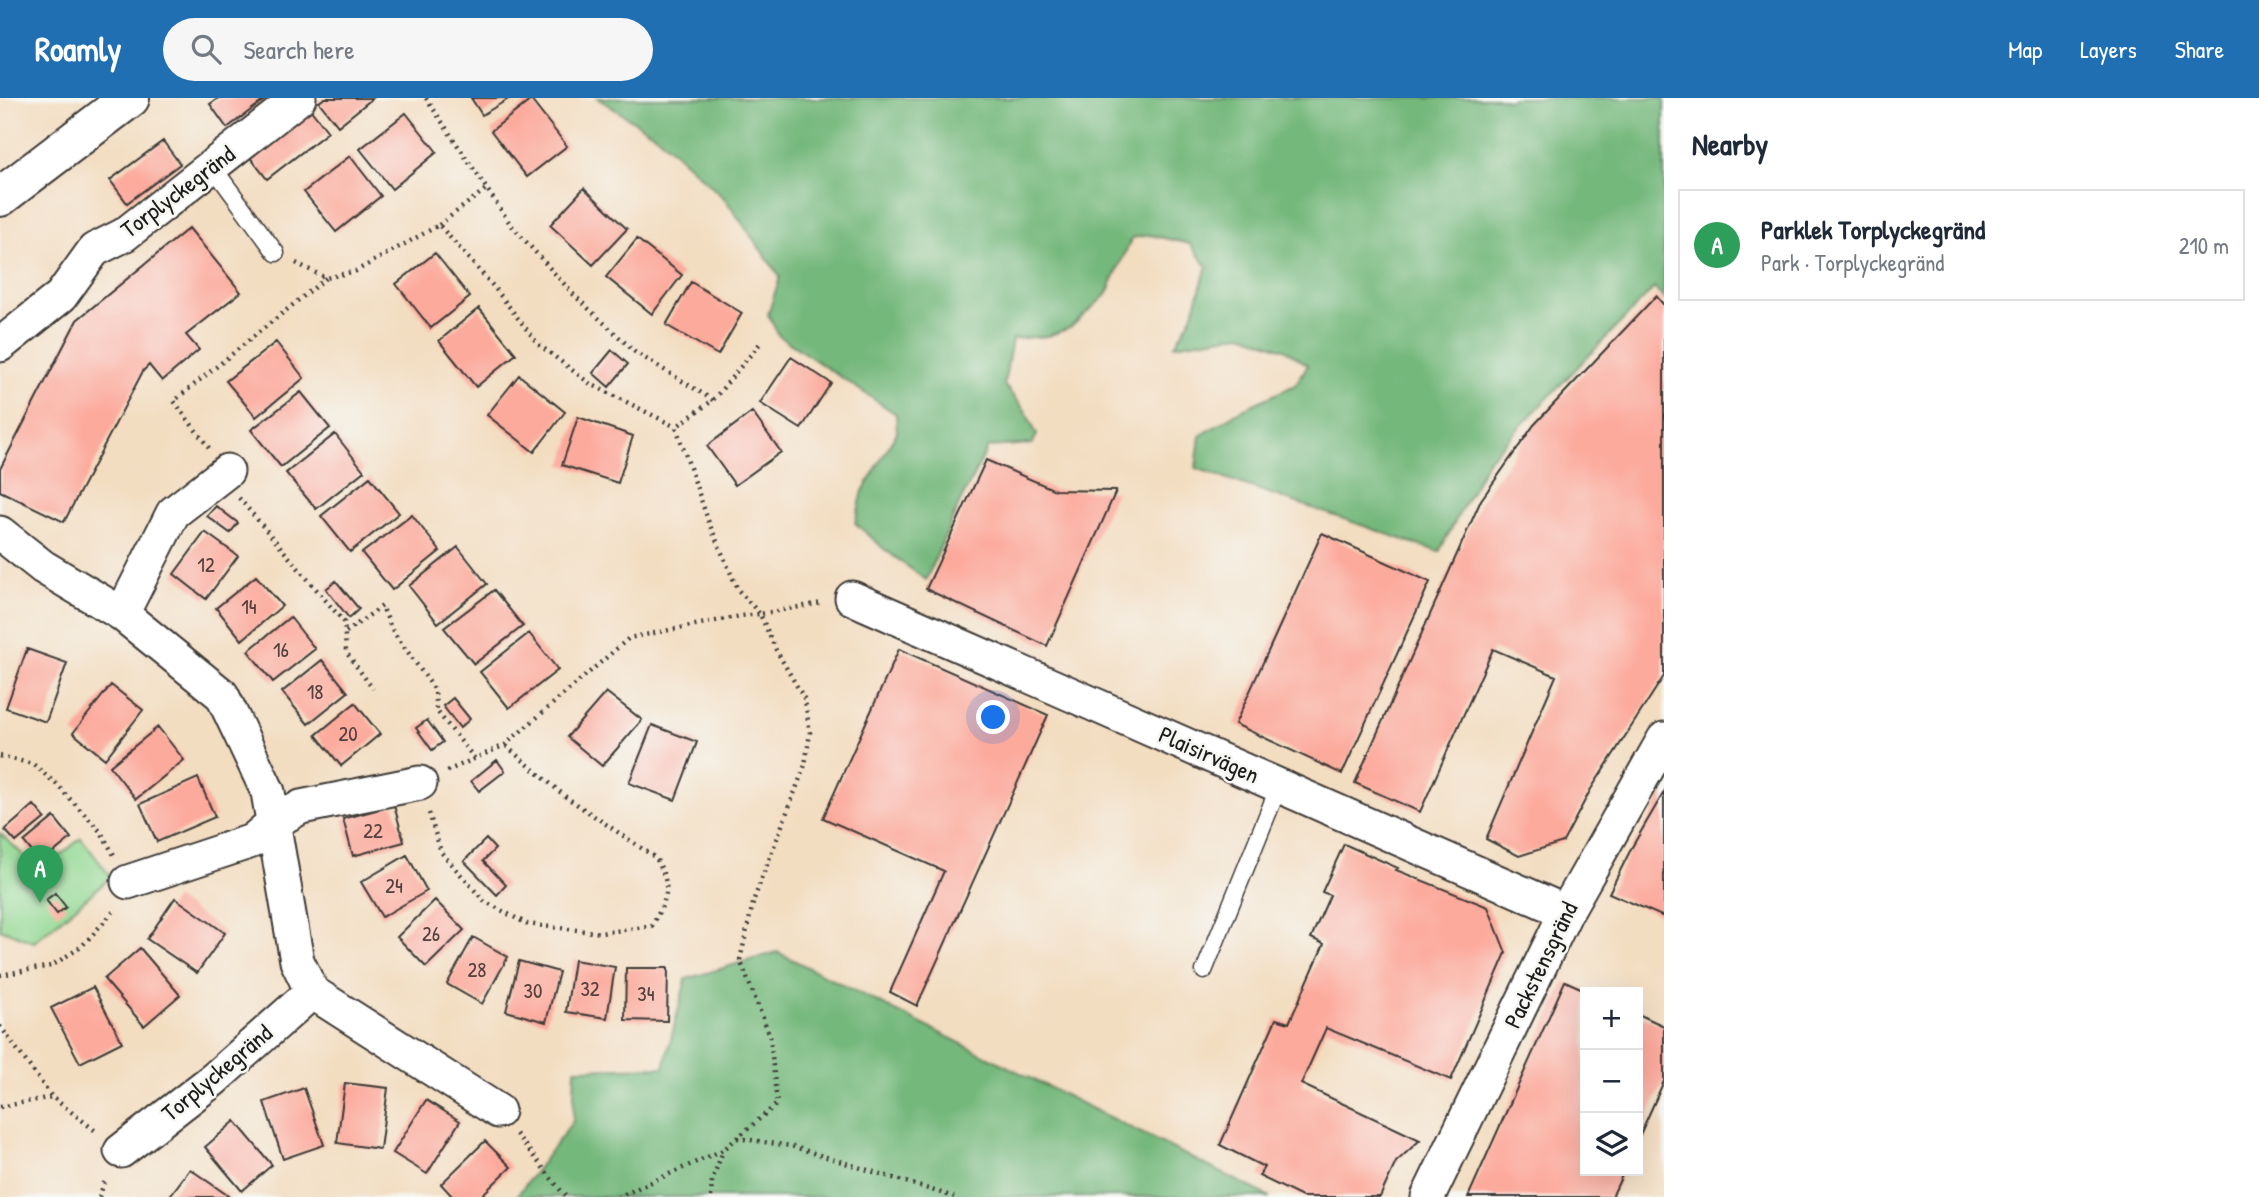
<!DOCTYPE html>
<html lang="en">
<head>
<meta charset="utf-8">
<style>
  :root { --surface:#fff; --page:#f6f6f7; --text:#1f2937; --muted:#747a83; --line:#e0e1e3; --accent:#1f6fb2 }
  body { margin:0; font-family:"Patrick Hand",sans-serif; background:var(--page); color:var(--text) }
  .controls { position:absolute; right:21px; bottom:21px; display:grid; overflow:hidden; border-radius:0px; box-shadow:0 7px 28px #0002 }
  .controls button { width:63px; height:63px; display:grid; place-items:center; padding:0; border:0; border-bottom:2px solid var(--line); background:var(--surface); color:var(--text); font:35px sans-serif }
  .you { position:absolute; left:994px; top:620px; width:24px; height:24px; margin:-18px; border:5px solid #fff; border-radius:50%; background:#1a73e8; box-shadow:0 0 0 10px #1a73e833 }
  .badge { display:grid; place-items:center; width:46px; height:46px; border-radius:50%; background:var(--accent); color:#fff; font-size:23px; font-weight:700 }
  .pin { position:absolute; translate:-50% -58px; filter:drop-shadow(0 2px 4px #0008) }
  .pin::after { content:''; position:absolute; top:37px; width:24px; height:21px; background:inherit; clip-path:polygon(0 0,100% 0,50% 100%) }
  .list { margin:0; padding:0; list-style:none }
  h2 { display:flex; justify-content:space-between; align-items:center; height:91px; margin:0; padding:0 28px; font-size:30px }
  h2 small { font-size:23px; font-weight:400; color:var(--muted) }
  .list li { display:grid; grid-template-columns:46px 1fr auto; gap:21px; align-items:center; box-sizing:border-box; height:112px; margin:0 14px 14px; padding:0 14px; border:2px solid var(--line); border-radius:0px }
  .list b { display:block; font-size:26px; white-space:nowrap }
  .list p { margin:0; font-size:23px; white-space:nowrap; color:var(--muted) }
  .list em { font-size:23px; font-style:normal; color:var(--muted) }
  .icon { flex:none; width:38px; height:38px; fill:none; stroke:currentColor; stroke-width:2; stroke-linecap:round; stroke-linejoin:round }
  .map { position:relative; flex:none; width:1664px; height:1099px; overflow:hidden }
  header { display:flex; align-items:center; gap:42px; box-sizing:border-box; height:98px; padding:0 35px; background:var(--accent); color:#fff }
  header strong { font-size:33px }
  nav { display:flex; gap:38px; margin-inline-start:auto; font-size:24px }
  .search { width:490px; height:63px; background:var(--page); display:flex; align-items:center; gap:18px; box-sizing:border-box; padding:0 24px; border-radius:38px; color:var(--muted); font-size:26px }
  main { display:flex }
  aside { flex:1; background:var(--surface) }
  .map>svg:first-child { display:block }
  .green { fill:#92d892; stroke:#577a57; stroke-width:2 }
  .forest { fill:#75b87c; stroke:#486a4c; stroke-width:2 }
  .building { fill:#fcaa9c }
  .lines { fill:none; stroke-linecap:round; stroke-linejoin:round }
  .service-casing { stroke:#3c3935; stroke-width:19 }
  .minor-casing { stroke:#3c3935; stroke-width:37 }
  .tertiary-casing { stroke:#3c3935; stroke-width:42 }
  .path { stroke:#3c3935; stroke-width:4.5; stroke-dasharray:2 5; stroke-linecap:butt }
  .service { stroke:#fff; stroke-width:16 }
  .minor { stroke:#fff; stroke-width:33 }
  .tertiary { stroke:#fff; stroke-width:38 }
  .labels { text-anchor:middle; stroke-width:5; stroke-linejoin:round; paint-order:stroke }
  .number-label { font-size:21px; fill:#54403c }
  .street-label { font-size:24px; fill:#1c1c1c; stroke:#f6f6f2 }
</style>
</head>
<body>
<header>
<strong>Roamly</strong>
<div class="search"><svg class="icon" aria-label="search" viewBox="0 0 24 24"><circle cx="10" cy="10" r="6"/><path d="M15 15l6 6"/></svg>Search here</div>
<nav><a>Map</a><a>Layers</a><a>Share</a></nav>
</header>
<main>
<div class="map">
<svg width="1664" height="1099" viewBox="0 0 1664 1099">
  <rect width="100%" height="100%" fill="#f6f6f2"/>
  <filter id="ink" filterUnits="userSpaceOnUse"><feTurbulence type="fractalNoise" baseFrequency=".0143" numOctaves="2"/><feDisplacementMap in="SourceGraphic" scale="14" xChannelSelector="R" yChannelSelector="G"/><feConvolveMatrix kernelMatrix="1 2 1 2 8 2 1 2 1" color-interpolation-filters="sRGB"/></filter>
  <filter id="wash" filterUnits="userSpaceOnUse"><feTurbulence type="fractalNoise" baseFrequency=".00686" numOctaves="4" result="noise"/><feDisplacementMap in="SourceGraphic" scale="28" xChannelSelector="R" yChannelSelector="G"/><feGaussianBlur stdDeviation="1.57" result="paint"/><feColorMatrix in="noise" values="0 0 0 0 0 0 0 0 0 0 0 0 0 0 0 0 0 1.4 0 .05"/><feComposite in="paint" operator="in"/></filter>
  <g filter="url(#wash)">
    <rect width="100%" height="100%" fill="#f3ddc1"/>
    <!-- green -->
    <path class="green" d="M0,735l41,39 40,-34 30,39 -77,65 -34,-13z"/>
    <!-- forest -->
    <path class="forest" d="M597,0h906l5,2 6,-2h150v201l-10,-11 -167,173 -48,91 -243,-84 4,-32 43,-27 52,-24 13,-20 -24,-16 -42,-15 -67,11 17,-29 15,-50 -17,-22 -40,-9 -18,3 -26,57 -36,33 -22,8 -36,3 -8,46 21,25 12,25 -5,9 -44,3 -29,57 -33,76 -42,-31 -29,-26 8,-32 34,-59 -1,-18 -117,-78 -11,-21 12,-38 -55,-78 -68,-63z
      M777,854l493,245h-754l57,-76 2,-52 89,-2 22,-88z"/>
    <g id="blocks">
      <!-- building -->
      <path class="building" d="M219,0h48l-40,30 -17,-24z
        M325,0h48l-35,28 -19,-24z
        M471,0h39l-28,17z
        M531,2l36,46 -40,31 -36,-46z
        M310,11l18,23 -61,47 -18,-23z
        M406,15l31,39 -45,37 -32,-40z
        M163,43l17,23 -53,39 -17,-23z
        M350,58l31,40 -45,36 -32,-40z
        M584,90l43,41 -34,36 -43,-40z
        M189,130l52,64 -55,43 13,15 -37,31 -13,-16 -6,6 -79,151 -64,-31v-22l77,-149z
        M637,141l45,36 -30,39 -46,-37z
        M435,155l35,44 -39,31 -35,-44z
        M691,184l51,31 -24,42 -52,-30z
        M1656,198l8,9v371l-73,113 -28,53 -44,14 -33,-17 70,-163 -63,-27 -73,163 -65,-29 126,-283 53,-75z
        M479,210l37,46 -40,33 -37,-46z
        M276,244l28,36 -48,39 -30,-36z
        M612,252l16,14 -19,23 -16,-14z
        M791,259l40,26 -30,46 -41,-26z
        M519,277l46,37 -31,40 -47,-37z
        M301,294l29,36 -49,39 -30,-37z
        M752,314l29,40 -46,33 -28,-39z
        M578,319l55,19 -15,47 -56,-18z
        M335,336l29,37 -48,38 -30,-36z
        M986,362l69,30 61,1 -69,155 -121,-57z
        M370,379l29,36 -49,39 -29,-36z
        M216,408l22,17 -8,10 -23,-17z
        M412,417l28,36 -48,39 -30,-37z
        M205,434l33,24 -32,43 -32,-25z
        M1322,435l108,49 -88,192 -107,-50z
        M458,449l29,37 -49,39 -29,-37z
        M256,478l26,30 -40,34 -26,-32z
        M336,483l23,28 -10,9 -23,-29z
        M494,492l29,36 -49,38 -30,-36z
        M290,519l25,32 -42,33 -25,-31z
        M529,535l29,37 -49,38 -29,-36z
        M27,551l40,14 -21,59 -40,-14z
        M899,551l149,66 -131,291 -27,-14 54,-121 -121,-53z
        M322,562l26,32 -40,32 -26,-32z
        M111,587l32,25 -38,49 -32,-26z
        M606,594l36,28 -40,46 -35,-29z
        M453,600l17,21 -10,9 -17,-22z
        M355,605l25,31 -39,32 -25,-31z
        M427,622l16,22 -11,8 -16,-22z
        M652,627l45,17 -22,58 -46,-17z
        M158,629l26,33 -48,39 -26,-33z
        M497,662l8,11 -26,20 -8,-10z
        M198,680l17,39 -58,25 -17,-38z
        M1664,694v125l-55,-24 23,-46z
        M34,707l11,13 -29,24 -11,-12z
        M394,707l10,37 -51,14 -10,-37z
        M54,719l17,21 -30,25 -17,-21z
        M486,741l9,10 -12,12 23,24 -9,10 -33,-34z
        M1344,746l54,24 -2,2 92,37 18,46 -55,127 -125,-52 -25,56 119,56 -24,22 -16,35h-78l-43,-21 5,-9 -44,-22 56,-126 13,4 35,-79 -13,-6 19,-43 -8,-3z
        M407,757l20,36 -45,26 -21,-35z
        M55,795l11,14 -9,7 -11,-14z
        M175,800l50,35 -28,40 -50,-34z
        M435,802l29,30 -38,37 -29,-30z
        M473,839l35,20 -26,47 -35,-20z
        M140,850l40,47 -36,31 -40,-47z
        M574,862l41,7 -8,51 -41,-6z
        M519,863l40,11 -13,50 -40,-11z
        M626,870h42l-1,53 -42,-1z
        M1565,883l20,9v181h39l-12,26h-144z
        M93,889l29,55 -42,21 -29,-55z
        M1638,916l26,12v55l-26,58z
        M345,985l43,5 -8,61 -43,-6z
        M304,990l20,57 -41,14 -19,-57z
        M426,1002l34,21 -33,53 -34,-21z
        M235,1023l37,44 -30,26 -37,-44z
        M485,1043l26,26 -31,30h-27l-12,-13z
        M190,1071l40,28h-61z"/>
    </g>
  </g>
  <g filter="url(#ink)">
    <use href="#blocks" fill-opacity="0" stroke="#3c3935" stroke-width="2"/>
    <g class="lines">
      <defs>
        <path id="service" d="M212,68l64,87
          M1204,873l75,-185"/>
        <path id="minor" d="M0,247l61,-49 33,-46 30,-15 175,-137
          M0,435l43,34 79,47 51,-101 54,-42
          M852,500l714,314
          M122,516l100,81 46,97 29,169 15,31 186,119
          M128,784l124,-41 21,-18 28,-16 119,-24
          M121,1053l93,-72 98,-87
          M1428,1099l138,-285 98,-173"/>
        <path id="tertiary" d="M0,99l130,-99"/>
      </defs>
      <!-- service casing -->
      <use href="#service" class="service-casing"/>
      <!-- minor casing -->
      <use href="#minor" class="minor-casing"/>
      <!-- tertiary casing -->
      <use href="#tertiary" class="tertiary-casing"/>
      <!-- path -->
      <path class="path" d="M426,0l85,127 63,70 61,57 78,48
        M439,127l47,-36
        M296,165l30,15 30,-7 83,-46 54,61 45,58 51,39 87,44
        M209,350l-35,-47 152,-123
        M239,400l105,124 2,30 27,37
        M759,515l-21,-23 -29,-67 -33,-96 37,-27 49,-59
        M346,534l36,-26 10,24 43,60 1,20 39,49
        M0,658l33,8 22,19 46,49 13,23
        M447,673l58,-26 124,-107 112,-22 19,-2
        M429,715l12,39 43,49 43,23 74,9 51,-7c15,-29 21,-37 4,-68l-90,-61 -61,-52
        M0,877l51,-9 30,-19 34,-37
        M0,928l52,71 45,35
        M0,1009l52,-10
        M516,1036l50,63
        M737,1040l54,8 163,51
        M99,1099l7,-19
        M618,1099l105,-47 54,-46 -7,-68 -30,-76 14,-61 51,-134 5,-32 -5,-33 -29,-50 -16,-36 62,-11
        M711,1099l1,-17 11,-29"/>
      <!-- service -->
      <use href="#service" class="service"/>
      <!-- minor -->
      <use href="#minor" class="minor"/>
      <!-- tertiary -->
      <use href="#tertiary" class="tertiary"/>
    </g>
  </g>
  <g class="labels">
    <!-- number labels -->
    <g class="number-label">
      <text x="206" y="474">12</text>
      <text x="249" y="516">14</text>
      <text x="281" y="559">16</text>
      <text x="315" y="601">18</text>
      <text x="348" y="643">20</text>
      <text x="373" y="740">22</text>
      <text x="394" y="795">24</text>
      <text x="431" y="843">26</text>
      <text x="477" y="879">28</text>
      <text x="590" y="898">32</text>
      <text x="533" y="900">30</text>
      <text x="646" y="903">34</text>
    </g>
    <!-- street labels -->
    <g class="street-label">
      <text transform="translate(178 94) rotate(-37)" y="8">Torplyckegränd</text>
      <text transform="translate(1209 657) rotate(24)" y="8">Plaisirvägen</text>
      <text transform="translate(1541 867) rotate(-64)" y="8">Packstensgränd</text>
      <text transform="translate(217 975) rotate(-40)" y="8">Torplyckegränd</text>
    </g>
  </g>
</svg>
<div class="controls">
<button>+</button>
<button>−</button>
<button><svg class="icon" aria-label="layers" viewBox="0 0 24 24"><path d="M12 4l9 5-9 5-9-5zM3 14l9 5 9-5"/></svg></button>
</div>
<div class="you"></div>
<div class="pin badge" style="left:40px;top:805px;background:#2e9e5b">A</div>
</div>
<aside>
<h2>Nearby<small></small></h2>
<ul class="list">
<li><span class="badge" style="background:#2e9e5b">A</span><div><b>Parklek Torplyckegränd</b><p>Park · Torplyckegränd</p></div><em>210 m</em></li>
</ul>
</aside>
</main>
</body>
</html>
